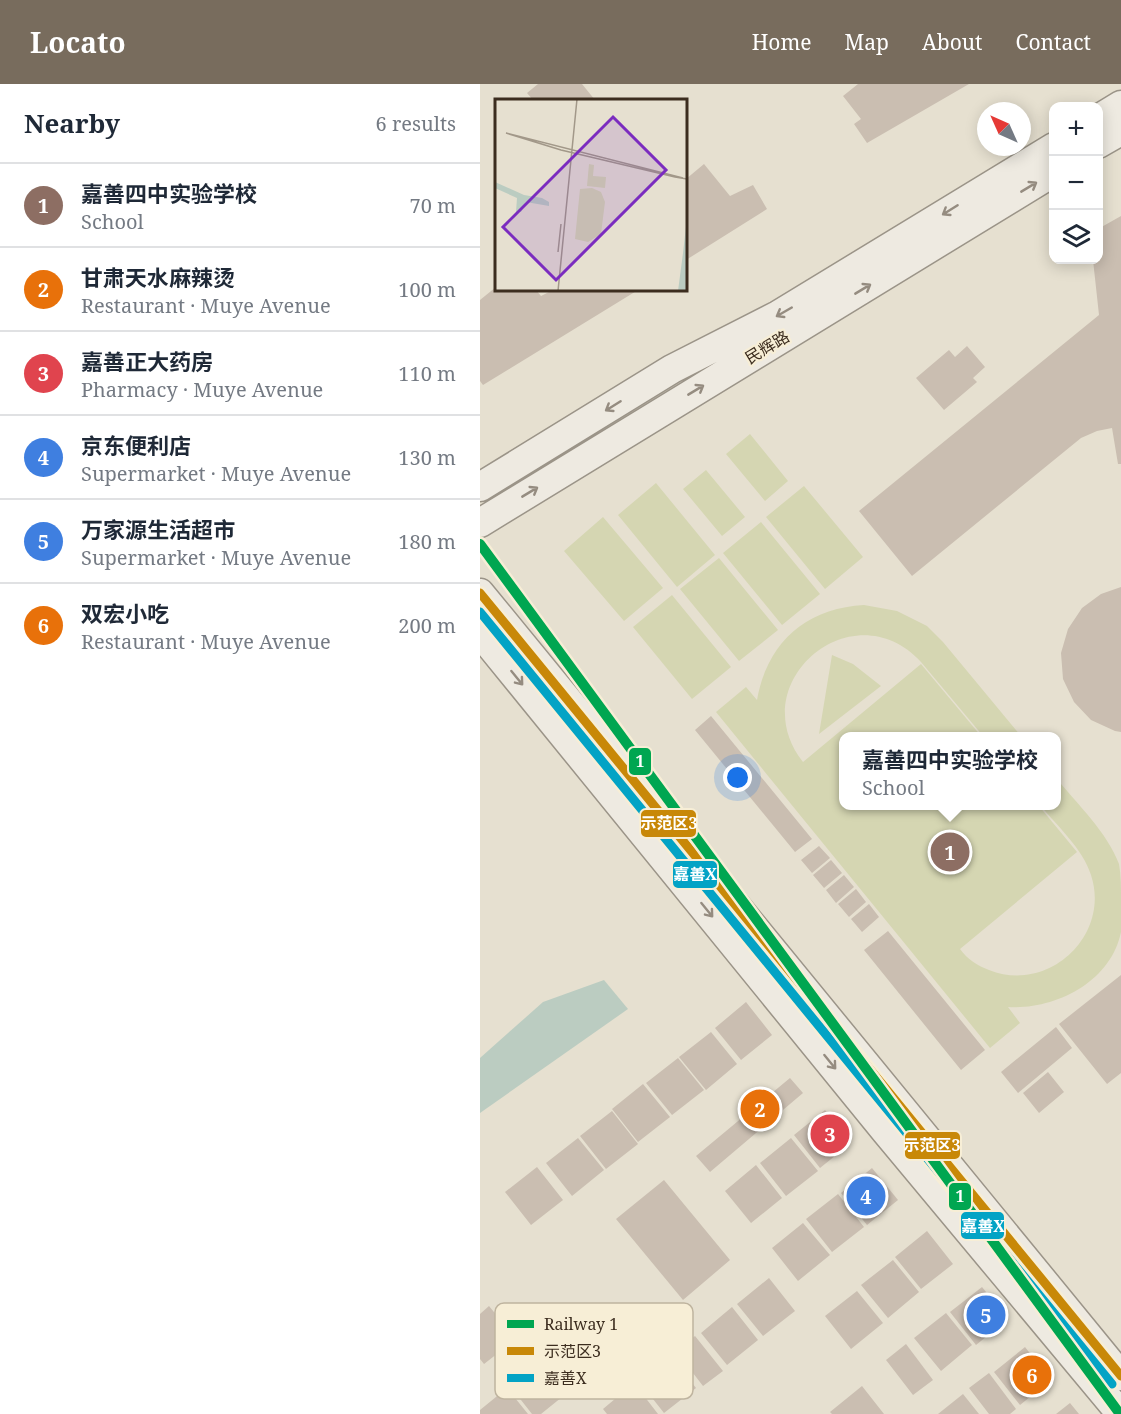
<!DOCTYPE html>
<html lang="en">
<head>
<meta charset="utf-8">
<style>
  :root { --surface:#fff; --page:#f2f2f3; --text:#1f2937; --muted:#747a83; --line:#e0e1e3; --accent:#786c5d }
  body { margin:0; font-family:"Noto Serif","Noto Sans SC",serif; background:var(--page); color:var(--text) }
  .controls { position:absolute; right:18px; top:18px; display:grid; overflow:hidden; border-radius:12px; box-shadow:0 3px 15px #0003 }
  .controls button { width:54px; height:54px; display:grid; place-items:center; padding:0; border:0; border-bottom:2px solid var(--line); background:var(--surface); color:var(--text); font:30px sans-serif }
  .compass { position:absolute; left:497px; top:18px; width:54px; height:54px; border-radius:50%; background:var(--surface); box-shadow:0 3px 15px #0003; rotate:315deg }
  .you { position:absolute; left:258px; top:694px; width:21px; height:21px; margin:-15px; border:4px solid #fff; border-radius:50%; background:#1a73e8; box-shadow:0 0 0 9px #1a73e833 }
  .badge { display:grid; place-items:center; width:39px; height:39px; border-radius:50%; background:var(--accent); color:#fff; font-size:20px; font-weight:700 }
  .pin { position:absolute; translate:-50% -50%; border:3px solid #fff; box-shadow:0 2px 6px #0006 }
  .popup { position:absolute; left:359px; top:648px; width:222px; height:78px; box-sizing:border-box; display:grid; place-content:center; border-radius:12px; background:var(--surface); filter:drop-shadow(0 2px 4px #0005); font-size:20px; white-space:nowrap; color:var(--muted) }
  .popup b { font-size:22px; color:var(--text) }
  .popup::after { content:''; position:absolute; left:50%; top:100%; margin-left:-12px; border:12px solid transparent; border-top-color:var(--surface) }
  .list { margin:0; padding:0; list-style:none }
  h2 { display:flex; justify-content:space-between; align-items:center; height:78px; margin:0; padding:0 24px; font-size:26px }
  h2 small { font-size:20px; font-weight:400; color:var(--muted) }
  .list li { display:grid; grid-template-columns:39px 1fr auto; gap:18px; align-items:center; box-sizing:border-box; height:84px; padding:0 24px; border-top:2px solid var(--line) }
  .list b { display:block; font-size:22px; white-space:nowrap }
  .list p { margin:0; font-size:20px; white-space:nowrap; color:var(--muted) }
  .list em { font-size:20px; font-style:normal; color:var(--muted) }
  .icon { flex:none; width:33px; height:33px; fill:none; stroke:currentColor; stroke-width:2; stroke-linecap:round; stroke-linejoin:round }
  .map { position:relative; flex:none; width:641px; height:1330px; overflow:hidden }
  header { display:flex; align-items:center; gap:36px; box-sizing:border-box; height:84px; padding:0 30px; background:var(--accent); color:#fff }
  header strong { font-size:28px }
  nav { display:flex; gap:33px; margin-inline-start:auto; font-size:21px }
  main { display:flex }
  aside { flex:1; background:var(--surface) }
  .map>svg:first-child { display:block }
  .green { fill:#d5d6b2 }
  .water { fill:#bbccc1 }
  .building { fill:#cabeb1 }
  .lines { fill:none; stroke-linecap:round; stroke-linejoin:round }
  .secondary-casing { stroke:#9b9488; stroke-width:31 }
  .secondary { stroke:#eeeae1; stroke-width:28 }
  .bus-1-casing { stroke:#f7eed6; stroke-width:14 }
  .bus-2-casing { stroke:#f7eed6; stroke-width:14 }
  .bus-1 { stroke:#c88808; stroke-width:9 }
  .bus-2 { stroke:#03a3c5; stroke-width:9 }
  .rail-1-casing { stroke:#f7eed6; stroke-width:15 }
  .rail-1 { stroke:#00a651; stroke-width:10 }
  .oneway { stroke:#958c80 }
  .labels { text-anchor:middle; stroke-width:4.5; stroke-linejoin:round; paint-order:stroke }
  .street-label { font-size:16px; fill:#3c2d1f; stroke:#f7eed6 }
  .inset-road { fill:none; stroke:#a29889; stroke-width:1.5 }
  .view { fill:#7b2cbf; fill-opacity:0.15; stroke:#7b2cbf; stroke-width:3 }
  .inset-edge { fill:none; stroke:#3c2d1f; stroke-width:3 }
  .key { fill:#f7eed6; stroke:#bfb49f; stroke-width:1.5 }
  .key-label { font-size:16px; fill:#3c2d1f }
  .line-badge { stroke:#f7eed6; stroke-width:2 }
  .badge-label { font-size:16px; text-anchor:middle; font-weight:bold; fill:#fff }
</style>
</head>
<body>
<header>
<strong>Locato</strong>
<nav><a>Home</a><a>Map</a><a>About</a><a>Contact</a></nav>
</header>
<main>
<aside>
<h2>Nearby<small>6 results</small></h2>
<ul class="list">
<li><span class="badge" style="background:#8d6e63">1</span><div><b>嘉善四中实验学校</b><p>School</p></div><em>70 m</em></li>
<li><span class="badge" style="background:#e8710a">2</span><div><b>甘肃天水麻辣烫</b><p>Restaurant · Muye Avenue</p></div><em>100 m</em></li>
<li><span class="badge" style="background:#e0444e">3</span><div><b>嘉善正大药房</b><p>Pharmacy · Muye Avenue</p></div><em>110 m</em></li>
<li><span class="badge" style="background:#3f7fe0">4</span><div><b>京东便利店</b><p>Supermarket · Muye Avenue</p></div><em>130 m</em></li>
<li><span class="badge" style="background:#3f7fe0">5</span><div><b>万家源生活超市</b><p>Supermarket · Muye Avenue</p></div><em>180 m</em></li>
<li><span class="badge" style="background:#e8710a">6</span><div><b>双宏小吃</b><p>Restaurant · Muye Avenue</p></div><em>200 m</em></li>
</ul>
</aside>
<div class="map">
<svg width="641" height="1330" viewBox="0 0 641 1330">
  <rect width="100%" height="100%" fill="#e6e0d0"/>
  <!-- green -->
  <path class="green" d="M270,350l38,47 -23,20 -39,-47z
    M226,386l39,47 -23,19 -39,-47z
    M176,399l59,72 -38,32 -59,-72z
    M324,402l59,71 -38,32 -59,-72z
    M123,433l60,71 -39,33 -60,-70z
    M281,438l59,72 -38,31 -59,-72z
    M239,474l59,72 -39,31 -59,-72z
    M192,511l59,72 -39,32 -59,-72z
    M384,521l33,6 30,15 16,16 78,94h-38l-62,-74c-68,-74 -180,21 -118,100l118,-98 60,72h-137v70h195l38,46 -117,97c7,10 18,17 29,21 59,24 122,-34 102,-95 -8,-26 -33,-48 -50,-69h15l1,-27c21,26 50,53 62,85 2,11 2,24 2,36 0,10 0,22 0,32 -10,50 -66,78 -113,75l12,16 -30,25 -274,-336 30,-25 11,13c10,-57 49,-92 107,-95z
    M352,571l21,9 28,22 -62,48z"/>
  <!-- water -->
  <path class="water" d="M124,896l24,29 -148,104v-55l63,-56z"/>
  <!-- building -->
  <path class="building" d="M58,0h44l13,16h-62l-6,-7z
    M378,0h111l-102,59 -13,-19 7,-5 -18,-23z
    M224,80l26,32 23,-11 14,24 -81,51v-81z
    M641,132v248h-3l-6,-36 -15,3 -16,7 -169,138 -53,-65 240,-196 -6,-55h5v-31z
    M16,203v3h40l5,6 12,-6h85l-155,95 -3,-4v-81z
    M487,262l18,21 -12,11 4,4 -33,28 -28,-32 33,-28 6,7z
    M641,503v145l-6,-1 -24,-11 -17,-18 -11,-23 -2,-26 7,-24 14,-21 19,-14z
    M231,632l101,123 -17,13 -100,-122z
    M339,762l11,12 -18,15 -11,-13z
    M351,776l11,13 -18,15 -11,-13z
    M364,791l10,12 -18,16 -10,-13z
    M376,805l10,13 -17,15 -11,-13z
    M389,820l10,13 -17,15 -11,-13z
    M408,847l97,119 -24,20 -97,-120z
    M641,891v98l-14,11 -48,-60z
    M266,918l26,33 -31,25 -26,-32z
    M576,943l16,21 -54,45 -17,-21z
    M231,948l26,32 -31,26 -27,-33z
    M198,974l26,32 -32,25 -26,-32z
    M568,988l16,20 -25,21 -16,-20z
    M310,994l13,15 -93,79 -14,-16z
    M163,1000l27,33 -32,25 -26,-33z
    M345,1026l26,33 -31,25 -26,-33z
    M132,1027l26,33 -32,25 -26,-33z
    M98,1054l26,32 -32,26 -26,-33z
    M311,1054l27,33 -32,25 -26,-33z
    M276,1081l26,33 -31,25 -26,-32z
    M57,1083l26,33 -32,25 -26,-33z
    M392,1084l26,32 -31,25 -26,-32z
    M184,1096l66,80 -47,40 -67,-81z
    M358,1110l26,33 -32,25 -26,-33z
    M323,1139l27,32 -32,26 -26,-33z
    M447,1147l26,33 -32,25 -26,-32z
    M413,1176l26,32 -31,26 -27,-33z
    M289,1194l26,33 -32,25 -26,-32z
    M502,1203l26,32 -32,26 -26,-33z
    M377,1207l26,32 -32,26 -26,-33z
    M9,1222l27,33 -32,25 -4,-5v-45z
    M252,1223l26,33 -31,25 -26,-32z
    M466,1229l26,32 -31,26 -27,-33z
    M215,1252l28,35 -20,15 -27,-35z
    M426,1260l27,36 -20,15 -27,-35z
    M545,1263l26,33 -31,25 -26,-33z
    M190,1271l26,33 -32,25 -26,-33z
    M61,1277l26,32 -26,21h-9l-22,-28z
    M509,1289l27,36 -6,5h-21l-20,-26z
    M154,1299l24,31h-51l-4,-5z
    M382,1302l22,28h-52l-2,-2z
    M27,1304l21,26h-48v-4z
    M483,1310l16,20h-41z
    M590,1319l9,11h-23z"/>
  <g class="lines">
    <defs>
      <path id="secondary" d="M618,35l23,-14
        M618,60l23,-13
        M0,403l192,-118 106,-54 276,-168
        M0,439l574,-351
        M0,509l641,783
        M0,549l406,499 235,282"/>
    </defs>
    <!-- secondary casing -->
    <use href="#secondary" class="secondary-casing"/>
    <!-- secondary -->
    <use href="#secondary" class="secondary"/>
    <defs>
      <path id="bus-1" d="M0,509l641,783"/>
      <path id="bus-2" d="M0,528l632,772"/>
    </defs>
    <!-- bus-1 casing -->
    <use href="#bus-1" class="bus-1-casing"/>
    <!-- bus-2 casing -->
    <use href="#bus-2" class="bus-2-casing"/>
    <!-- bus-1 -->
    <use href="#bus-1" class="bus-1"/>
    <!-- bus-2 -->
    <use href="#bus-2" class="bus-2"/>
    <defs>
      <path id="rail-1" d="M0,460l640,870"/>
    </defs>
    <!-- rail-1 casing -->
    <use href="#rail-1" class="rail-1-casing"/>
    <!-- rail-1 -->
    <use href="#rail-1" class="rail-1"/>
  </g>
  <!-- one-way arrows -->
  <defs><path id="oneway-shaft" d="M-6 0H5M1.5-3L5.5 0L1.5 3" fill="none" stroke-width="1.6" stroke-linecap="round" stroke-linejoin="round" transform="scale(1.5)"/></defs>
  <g class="oneway">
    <use href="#oneway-shaft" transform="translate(549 103) rotate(-31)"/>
    <use href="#oneway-shaft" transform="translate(470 126) rotate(148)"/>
    <use href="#oneway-shaft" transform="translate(383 205) rotate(-31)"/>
    <use href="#oneway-shaft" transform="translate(304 228) rotate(150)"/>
    <use href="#oneway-shaft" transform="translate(216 306) rotate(-31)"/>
    <use href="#oneway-shaft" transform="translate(133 322) rotate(148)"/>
    <use href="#oneway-shaft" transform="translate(50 408) rotate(-31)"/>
    <use href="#oneway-shaft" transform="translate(37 594) rotate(51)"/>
    <use href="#oneway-shaft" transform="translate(227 826) rotate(51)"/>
    <use href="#oneway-shaft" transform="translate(350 978) rotate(51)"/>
  </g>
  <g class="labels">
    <!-- street labels -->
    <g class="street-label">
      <text transform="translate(287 263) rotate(-31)" y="6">民辉路</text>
    </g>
  </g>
  <!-- overview -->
  <g transform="translate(15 15)">
    <rect width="192" height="192" fill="#e6e0d0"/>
    <path d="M94,65l5,1 -1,11 13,1 -1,11 -18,-2zM97,89l9,4 4,10 -4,32 -13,8 -13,-3 5,-50z" fill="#d5d6b2"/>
    <path d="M0,83l29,13 18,3 7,4v4l-23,-4 -5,10h-5l1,-14 -22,-10zM192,119v73h-9l5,-38z" fill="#bbccc1"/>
    <path class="inset-road" d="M188,79l-177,-45 55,17 114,27 12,2M63,153l3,-28M63,192l19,-192"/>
    <path class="view" d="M118,18l53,53 -110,110 -53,-53z"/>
    <rect width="192" height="192" class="inset-edge"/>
  </g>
  <!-- legend -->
  <rect x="15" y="1219" width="198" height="96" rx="9" class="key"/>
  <rect x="27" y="1236" width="27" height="8" fill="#00a651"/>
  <rect x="27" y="1263" width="27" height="8" fill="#c88808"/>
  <rect x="27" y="1290" width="27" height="8" fill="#03a3c5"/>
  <g class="key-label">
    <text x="64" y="1246">Railway 1</text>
    <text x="64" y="1273">示范区3</text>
    <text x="64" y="1300">嘉善X</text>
  </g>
  <g class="line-badge">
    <rect x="148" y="663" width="24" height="29" rx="6" fill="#00a651"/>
    <rect x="160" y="725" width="57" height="29" rx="6" fill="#c88808"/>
    <rect x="192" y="776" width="46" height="29" rx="6" fill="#03a3c5"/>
    <rect x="424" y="1047" width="57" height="29" rx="6" fill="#c88808"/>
    <rect x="468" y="1098" width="24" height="29" rx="6" fill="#00a651"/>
    <rect x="480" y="1127" width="45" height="29" rx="6" fill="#03a3c5"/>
  </g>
  <g class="badge-label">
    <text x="160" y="683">1</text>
    <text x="189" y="745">示范区3</text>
    <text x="215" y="796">嘉善X</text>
    <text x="452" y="1067">示范区3</text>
    <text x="480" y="1118">1</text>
    <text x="503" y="1148">嘉善X</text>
  </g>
</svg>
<div class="controls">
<button>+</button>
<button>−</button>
<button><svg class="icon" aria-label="layers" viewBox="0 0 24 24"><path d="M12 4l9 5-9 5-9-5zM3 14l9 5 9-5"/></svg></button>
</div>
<svg class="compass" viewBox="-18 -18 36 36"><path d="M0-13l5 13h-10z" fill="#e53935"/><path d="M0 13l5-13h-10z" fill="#747a83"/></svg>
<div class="you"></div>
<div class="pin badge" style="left:470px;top:768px;background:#8d6e63">1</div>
<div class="popup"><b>嘉善四中实验学校</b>School</div>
<div class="pin badge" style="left:280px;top:1025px;background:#e8710a">2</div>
<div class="pin badge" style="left:350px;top:1050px;background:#e0444e">3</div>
<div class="pin badge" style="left:386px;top:1112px;background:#3f7fe0">4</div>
<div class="pin badge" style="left:506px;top:1231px;background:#3f7fe0">5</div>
<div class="pin badge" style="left:552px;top:1291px;background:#e8710a">6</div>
</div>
</main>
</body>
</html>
